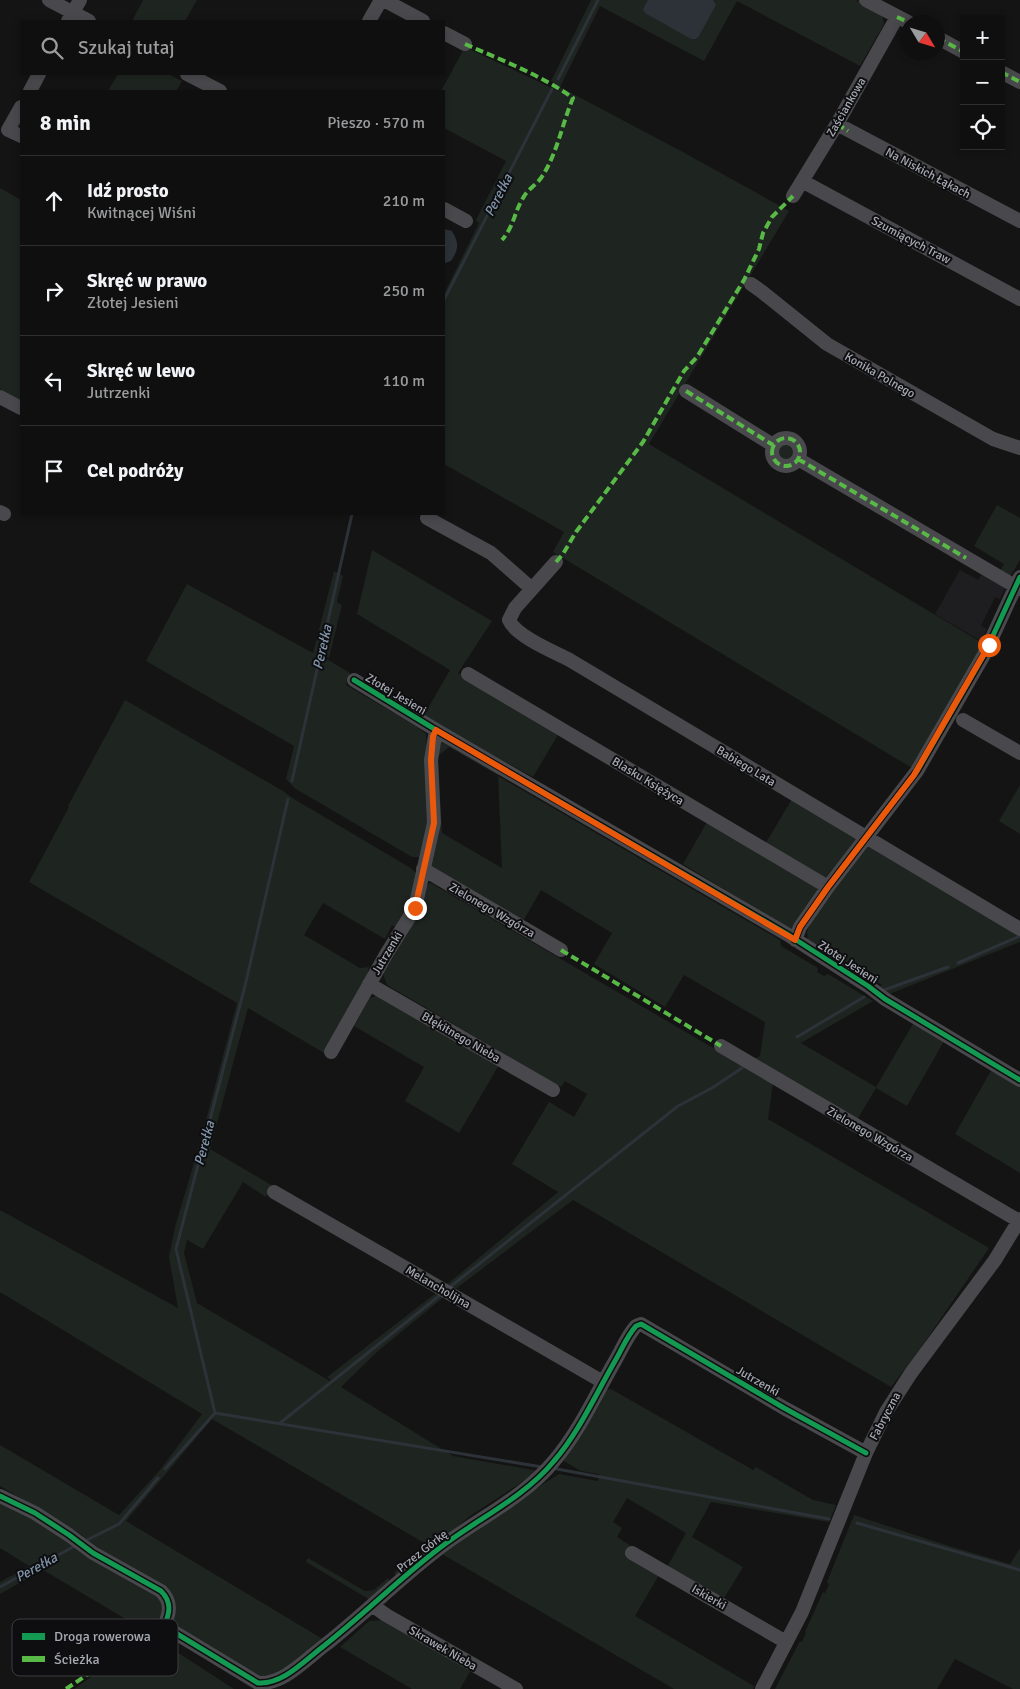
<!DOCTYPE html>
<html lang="pl">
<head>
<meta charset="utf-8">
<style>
  :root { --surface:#0f0f0f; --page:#181818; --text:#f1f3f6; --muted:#9b9c9e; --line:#2f2f2f }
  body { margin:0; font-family:Signika,sans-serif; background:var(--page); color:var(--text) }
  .controls { position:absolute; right:15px; top:15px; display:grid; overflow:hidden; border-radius:0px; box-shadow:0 2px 8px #0003 }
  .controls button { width:45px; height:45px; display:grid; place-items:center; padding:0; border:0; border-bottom:1px solid var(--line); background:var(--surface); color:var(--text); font:25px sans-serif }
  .compass { position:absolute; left:900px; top:15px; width:45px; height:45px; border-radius:50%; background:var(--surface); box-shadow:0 2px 8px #0003; rotate:128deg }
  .stop { position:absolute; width:15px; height:15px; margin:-11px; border:4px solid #ea580c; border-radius:50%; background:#fff }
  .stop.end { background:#ea580c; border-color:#fff; box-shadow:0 1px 5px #0008 }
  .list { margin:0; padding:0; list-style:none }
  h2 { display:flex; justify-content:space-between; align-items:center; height:65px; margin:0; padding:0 20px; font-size:21px }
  h2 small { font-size:16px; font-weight:400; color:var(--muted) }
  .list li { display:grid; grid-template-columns:32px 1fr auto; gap:15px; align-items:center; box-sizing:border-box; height:90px; padding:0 20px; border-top:1px solid var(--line) }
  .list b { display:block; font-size:19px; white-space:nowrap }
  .list p { margin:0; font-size:16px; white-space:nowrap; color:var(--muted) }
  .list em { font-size:16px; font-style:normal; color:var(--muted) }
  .icon { flex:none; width:28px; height:28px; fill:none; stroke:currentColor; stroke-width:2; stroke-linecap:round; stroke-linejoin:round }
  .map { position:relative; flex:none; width:1020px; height:1689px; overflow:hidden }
  .search { position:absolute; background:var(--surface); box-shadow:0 2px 8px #0003; left:20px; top:20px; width:425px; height:55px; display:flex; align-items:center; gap:12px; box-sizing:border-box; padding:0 18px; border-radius:0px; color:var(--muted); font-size:19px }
  .panel { position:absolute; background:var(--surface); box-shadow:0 2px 8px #0003; left:20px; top:90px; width:425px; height:425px; border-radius:0px }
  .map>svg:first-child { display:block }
  .built { fill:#1e1e20 }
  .green { fill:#1e241f; fill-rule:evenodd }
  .water { fill:#2c3238 }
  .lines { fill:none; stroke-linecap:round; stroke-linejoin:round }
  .stream { stroke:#2c3238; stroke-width:3 }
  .minor { stroke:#49494d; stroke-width:14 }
  .quiet { stroke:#58b947; stroke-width:4; stroke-dasharray:8 4; stroke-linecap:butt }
  .cycleway-casing { stroke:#0e0e10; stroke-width:8 }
  .cycleway { stroke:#139951; stroke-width:5 }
  .route { stroke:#ea580c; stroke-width:6 }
  .labels { text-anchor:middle; stroke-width:4; stroke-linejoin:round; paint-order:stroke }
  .street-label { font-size:12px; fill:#a7aab3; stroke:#0e0e10 }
  .water-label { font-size:14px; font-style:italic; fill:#8196ab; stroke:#0e0e10 }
  .key { fill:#0e0e10; stroke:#3c3d41; stroke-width:1 }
  .key-label { font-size:14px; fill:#a7aab3 }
</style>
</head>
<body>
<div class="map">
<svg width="1020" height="1689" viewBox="0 0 1020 1689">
  <rect width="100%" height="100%" fill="#141414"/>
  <!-- built -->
  <path class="built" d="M960,570l18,10 4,-7 24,13 -6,13 -5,-2 -14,29 6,3 -6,12 -46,-27z"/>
  <!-- green -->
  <path class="green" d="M143,0h54l-12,21h-53z
    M591,0h265l26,14 2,10 -24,42 -123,-65 -33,60 -104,-55 -40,81 121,64 108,60 -140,233 335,200 -72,124 -359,-216 11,-20 -120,-68v-170l35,-71 -3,-3 30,-59 -62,-33v-37h-3l24,-44 93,44 2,-4 -9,-6z
    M118,74h50l14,7 -6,10h-68z
    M0,188l21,12v200l-21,-11z
    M776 452a10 10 0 1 1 20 0a10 10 0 1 1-20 0Z
    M997,505l23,13v42l-10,17 -10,-6 4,-7 -30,-18z
    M372,550l120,71 -34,52 101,60 -26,44 -110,-60 27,-47 -93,-56z
    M334,571l9,5 -6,26 5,3 -13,53 -4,-2v2l25,15 -4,12 70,41 10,8 4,91 -7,32h-11l-116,-68 -10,-10 8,-33 -148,-85 41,-77 126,69z
    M125,700l158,91 11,8 115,68 10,8 -9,35 -11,19 -7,-4 -7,14 -62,-36 -19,32 56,33 9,-1 -2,10 -43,76 -76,-45 -38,141 63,37 -7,11 -23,-15 -40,67 -16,-9 -3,13 13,50 138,81 -8,-7 109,-84 8,4 -66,54 -37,36 112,69 86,15 -69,45 -72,62 -4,-5 32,-29 -214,-125 -86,102 200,120 -36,27 -28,11 -86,-50 -2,-7 1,-18 -87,-58 -5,-10 -83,-50v-41l119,70 41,-45 42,-56 -202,-122v-82l178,98 -9,-51 6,-30 26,-88 36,-136 -208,-121 40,-75 -1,-1z
    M443,740l56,32 -1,4 282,164 1,6 37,22 -1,4 7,4 4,-2 45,27 -72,42 75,44 38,-65 30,19 -37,65 -31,-18 -19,32 -103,-61 6,-3 5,-34 -81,-47 -19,32 -71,-43 18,-31 -71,-43 -19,33 -90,-54 -2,-6 8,-118zM449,747l49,28 4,93 -60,-35 -4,-77z
    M1020,785v49l-21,-13z
    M792,799l67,40 -33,43 -62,-36z
    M707,822l114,66 -29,43 -109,-67z
    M869,845l151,90v7l-133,53 -8,-8 3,-2 -74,-44 -1,-9 4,-11z
    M431,883l342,200 -5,36 221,129 -69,101 -29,38 -318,-187 -120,91 -8,-5 113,-94 -46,-28 37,-62 25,15 13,-23 -22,-13 -4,6 -174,-102 -4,-11 36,-60 8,-29z
    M378,995l121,70 -40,68 -54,-32 19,-34 -70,-41 16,-28z
    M992,1069l28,17v87l-65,-39z
    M611,1389l142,81 3,-3 57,33 23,5 -7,17 -118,-20 -19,35 51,30 -20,33 -56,-33 19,-34 -59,-35 -14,24 9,6 -5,9 14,9 -5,9 33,20 -24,41 119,70 -1,3h-79l-232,-135 84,-59 33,-21 39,7 1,-7 -18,-3 -19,-11 42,-70z
    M0,1501l56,29 110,71 -1,13 -8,8 -16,6 -98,-58 -43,24v-12l29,-16 -29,-18z
    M854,1515l92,30 64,19 10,-16v141h-7l-58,-30 -18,30h-162l25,-48 2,1 4,-9 -1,-1 18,-40 2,1 4,-9 -2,-2z
    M308,1558l57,33 9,-1 14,-12 4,6 -20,17 -66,-39z
    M384,1620l87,50 -11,19h-48l-72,-42 29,-26z
    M155,1641l3,2 2,-2 74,48h-160l34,-24z"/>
  <!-- water -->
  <path class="water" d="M648,0h65l3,5 -17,31 -3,3h-5l-46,-26 -2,-4z
    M444,229l8,2c7,12 7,18 -1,30l-6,2z"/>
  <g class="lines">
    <!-- stream -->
    <path class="stream" d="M558,79l40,-79
      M444,300l108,-211
      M292,781l60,-267
      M958,963l62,-27
      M884,990l64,-23
      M797,1037l67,-40
      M450,1287l228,-181 34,-18 30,-20
      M215,1413l327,54
      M280,1423l159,-127
      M165,1469l50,-56 -39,-164 69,-263 43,-187
      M557,1469l272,50
      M857,1523l163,47
      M87,1540l32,-16 39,-46
      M0,1587l73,-40"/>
    <!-- minor -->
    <path class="minor" d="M49,0l40,21
      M384,0l39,21
      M866,0l42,22
      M68,21l12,-21
      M369,21l12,-21
      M444,33l21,11
      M938,38l26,14
      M1001,72l19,10
      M187,74l33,17
      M30,91l9,-17
      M21,107l-13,23 13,6
      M837,124l183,97
      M802,181l218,118
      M793,196l44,-72 60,-107
      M444,209l22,12
      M751,284l10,7 66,53 166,95 27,9
      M686,391l87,54
      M0,397l21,11
      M772 452a14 14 0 1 1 28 0a14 14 0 1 1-28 0Z
      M798,459l222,130
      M0,512l4,2
      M427,518l64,35 41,36
      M556,562l-41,46 -6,12c7,16 43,31 59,39l452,270
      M468,674l360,213
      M354,680l82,50 354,206 78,50 17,13 135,81
      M963,720l57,33
      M423,869l138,81
      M795,940l5,-13 28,-40 89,-116 68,-118 35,-76
      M369,984l184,106
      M721,1046l298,175
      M331,1052l56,-99 28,-45 19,-85 -3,-63 5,-30
      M274,1192l329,190
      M0,1496l35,17 34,22 24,18 68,38c11,11 9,22 3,35l94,57c25,2 47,-23 67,-38 38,-30 73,-65 112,-95 38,-30 86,-51 117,-89 25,-29 42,-67 61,-100 7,-12 12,-25 21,-35l5,-2 143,84 82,45
      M632,1553l154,89
      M372,1605l14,10 130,74
      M762,1689l40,-77 64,-159 20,-41 25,-39 84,-113 25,-41"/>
    <!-- quiet -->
    <path class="quiet" d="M897,17l11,5
      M938,38l26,14
      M465,44c36,16 76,31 108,54 -11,26 -16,57 -32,80 -5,7 -14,12 -18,20 -9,15 -9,28 -21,42
      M1001,72l19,10
      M837,124l11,7
      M686,391l87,54
      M772 452a14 14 0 1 1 28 0a14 14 0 1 1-28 0Z
      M798,459l168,99
      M556,562l7,-8 13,-22 67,-90 41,-71 13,-14 47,-77 15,-31 4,-16 9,-16 21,-21
      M561,950l160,96
      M66,1689l77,-52 21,-11"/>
    <defs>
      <path id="cycleway" d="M354,680l82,50 354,206 78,50 17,13 135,81
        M795,940l5,-13 28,-40 89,-116 68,-118 35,-76
        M0,1496l35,17 34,22 24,18 68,38c11,11 9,22 3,35l94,57c25,2 47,-23 67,-38 38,-30 73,-65 112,-95 38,-30 86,-51 117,-89 25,-29 42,-67 61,-100 7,-12 12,-25 21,-35l5,-2 143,84 82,45"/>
    </defs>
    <!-- cycleway casing -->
    <use href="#cycleway" class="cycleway-casing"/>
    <!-- cycleway -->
    <use href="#cycleway" class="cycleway"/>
  </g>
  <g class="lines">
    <!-- route -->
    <path class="route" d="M415,908l19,-85 -3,-63 2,-24 3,-6 359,210 5,-13 28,-40 86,-112 75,-130"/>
  </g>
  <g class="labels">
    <!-- street labels -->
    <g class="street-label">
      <text transform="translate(846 107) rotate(-60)" y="4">Zaściankowa</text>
      <text transform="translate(928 173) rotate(28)" y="4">Na Niskich Łąkach</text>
      <text transform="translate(911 240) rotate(28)" y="4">Szumiących Traw</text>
      <text transform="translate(880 375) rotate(30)" y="4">Konika Polnego</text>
      <text transform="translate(396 694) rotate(31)" y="4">Złotej Jesieni</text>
      <text transform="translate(746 766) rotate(31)" y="4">Babiego Lata</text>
      <text transform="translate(648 781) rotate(31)" y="4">Blasku Księżyca</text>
      <text transform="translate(492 910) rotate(30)" y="4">Zielonego Wzgórza</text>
      <text transform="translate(387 953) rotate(-59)" y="4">Jutrzenki</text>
      <text transform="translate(848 962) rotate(33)" y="4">Złotej Jesieni</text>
      <text transform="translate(461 1037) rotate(30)" y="4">Błękitnego Nieba</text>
      <text transform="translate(870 1134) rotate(30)" y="4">Zielonego Wzgórza</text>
      <text transform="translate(438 1287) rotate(30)" y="4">Melancholijna</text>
      <text transform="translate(758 1381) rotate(30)" y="4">Jutrzenki</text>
      <text transform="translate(885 1416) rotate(-62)" y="4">Fabryczna</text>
      <text transform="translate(422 1551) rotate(-38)" y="4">Przez Górkę</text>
      <text transform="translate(709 1597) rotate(30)" y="4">Iskierki</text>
      <text transform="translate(443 1648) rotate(30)" y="4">Skrawek Nieba</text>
    </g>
    <!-- water labels -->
    <g class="water-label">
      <text transform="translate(498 195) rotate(-63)" y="5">Perełka</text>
      <text transform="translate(322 647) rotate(-77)" y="5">Perełka</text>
      <text transform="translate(204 1143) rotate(-75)" y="5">Perełka</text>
      <text transform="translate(36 1567) rotate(-29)" y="5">Perełka</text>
    </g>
  </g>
  <!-- legend -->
  <rect x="12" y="1619" width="166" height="57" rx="8" class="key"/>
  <rect x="22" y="1633" width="23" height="7" fill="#139951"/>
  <rect x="22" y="1656" width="23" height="6" fill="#58b947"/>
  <g class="key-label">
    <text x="54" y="1641">Droga rowerowa</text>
    <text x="54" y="1664">Ścieżka</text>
  </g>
</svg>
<div class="controls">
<button>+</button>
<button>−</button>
<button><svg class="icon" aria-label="locate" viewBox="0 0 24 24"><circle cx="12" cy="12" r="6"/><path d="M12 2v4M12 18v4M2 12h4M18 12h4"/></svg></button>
</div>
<svg class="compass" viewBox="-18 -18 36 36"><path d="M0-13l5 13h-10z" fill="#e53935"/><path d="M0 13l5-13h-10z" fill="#9b9c9e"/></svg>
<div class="stop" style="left:989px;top:645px"></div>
<div class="stop end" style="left:415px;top:908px"></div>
<div class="search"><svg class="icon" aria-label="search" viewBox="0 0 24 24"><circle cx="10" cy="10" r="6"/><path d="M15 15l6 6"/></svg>Szukaj tutaj</div>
<section class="panel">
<h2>8 min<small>Pieszo · 570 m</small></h2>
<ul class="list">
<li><svg class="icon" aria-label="ahead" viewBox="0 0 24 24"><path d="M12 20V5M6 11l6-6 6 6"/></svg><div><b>Idź prosto</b><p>Kwitnącej Wiśni</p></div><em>210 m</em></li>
<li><svg class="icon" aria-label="right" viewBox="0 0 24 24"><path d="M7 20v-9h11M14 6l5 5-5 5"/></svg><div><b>Skręć w prawo</b><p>Złotej Jesieni</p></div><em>250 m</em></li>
<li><svg class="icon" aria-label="left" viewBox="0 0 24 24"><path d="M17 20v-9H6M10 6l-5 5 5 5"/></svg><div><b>Skręć w lewo</b><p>Jutrzenki</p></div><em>110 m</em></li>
<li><svg class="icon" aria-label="arrive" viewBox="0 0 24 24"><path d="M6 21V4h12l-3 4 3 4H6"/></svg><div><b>Cel podróży</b></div></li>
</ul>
</section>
</div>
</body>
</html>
